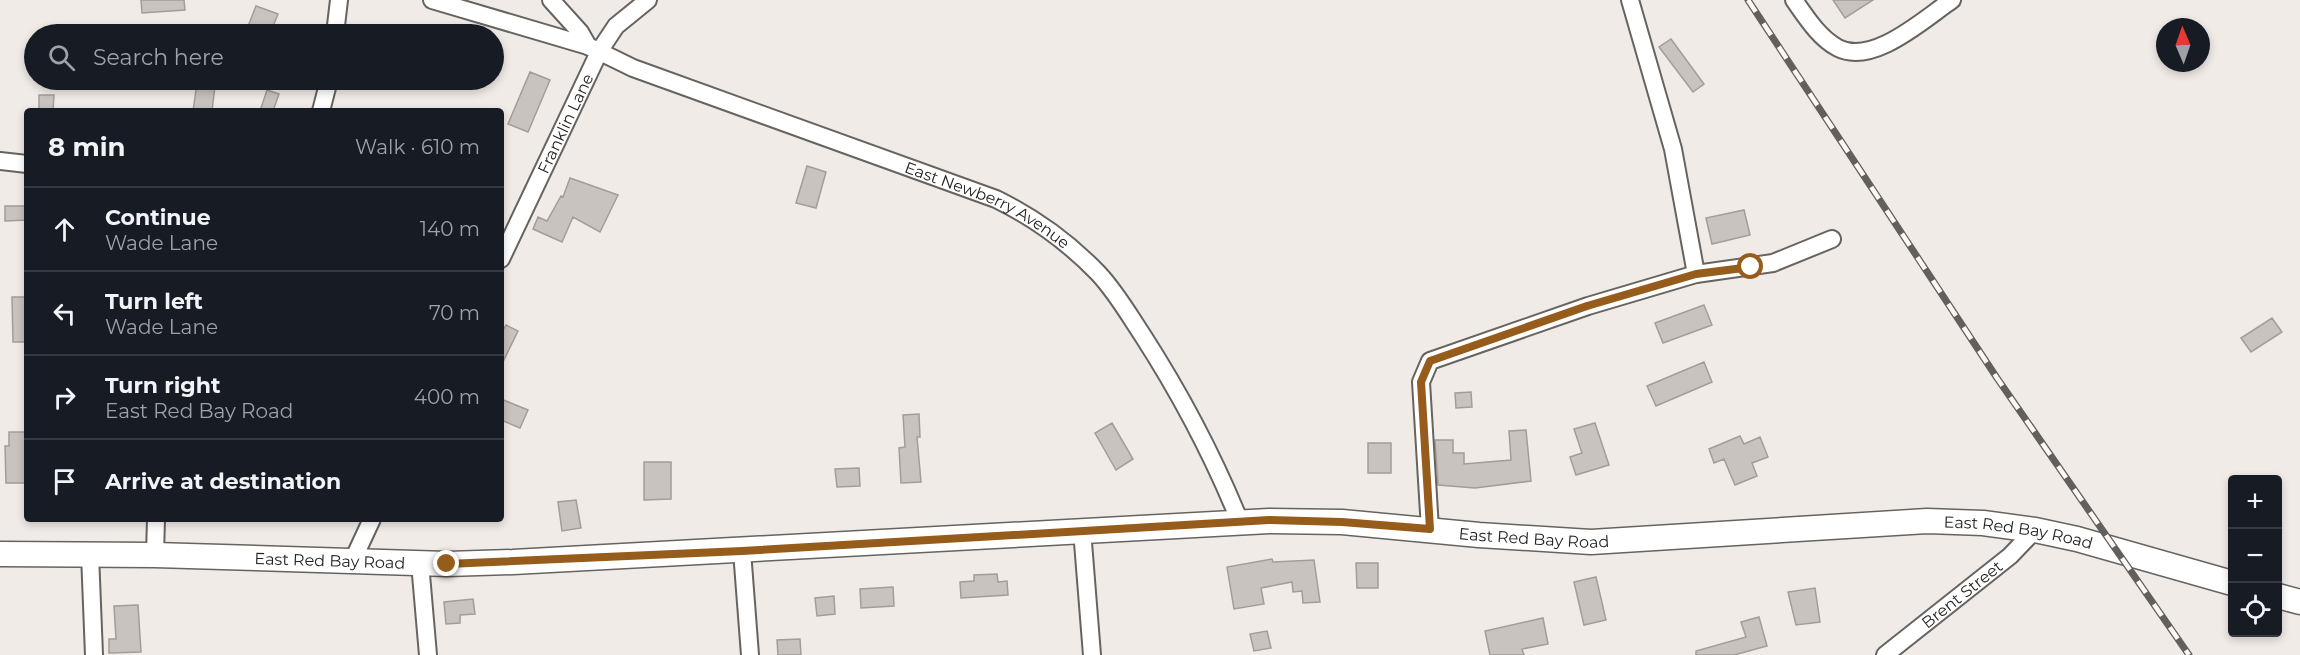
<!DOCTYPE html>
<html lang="en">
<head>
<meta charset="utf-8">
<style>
  :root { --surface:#171b24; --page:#242831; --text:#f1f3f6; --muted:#9ea1a6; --line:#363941 }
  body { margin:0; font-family:Montserrat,sans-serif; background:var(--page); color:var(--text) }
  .controls { position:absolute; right:18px; bottom:18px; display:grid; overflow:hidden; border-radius:6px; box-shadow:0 3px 9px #0003 }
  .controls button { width:54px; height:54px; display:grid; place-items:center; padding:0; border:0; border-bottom:2px solid var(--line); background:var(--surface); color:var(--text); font:30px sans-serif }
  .compass { position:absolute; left:2156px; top:18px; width:54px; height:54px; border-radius:50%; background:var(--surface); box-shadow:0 3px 9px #0003; rotate:358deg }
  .stop { position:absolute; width:18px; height:18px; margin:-14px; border:4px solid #965c1b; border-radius:50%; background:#fff }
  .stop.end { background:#965c1b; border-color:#fff; box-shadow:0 2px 6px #0008 }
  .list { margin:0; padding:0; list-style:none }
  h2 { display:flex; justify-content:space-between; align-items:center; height:78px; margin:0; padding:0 24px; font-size:26px }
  h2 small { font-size:20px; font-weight:400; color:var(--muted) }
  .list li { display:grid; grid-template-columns:39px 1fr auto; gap:18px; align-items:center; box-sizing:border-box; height:84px; padding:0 24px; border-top:2px solid var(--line) }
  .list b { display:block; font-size:22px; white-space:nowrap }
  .list p { margin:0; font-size:20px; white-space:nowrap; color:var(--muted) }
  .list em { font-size:20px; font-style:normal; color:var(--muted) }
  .icon { flex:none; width:33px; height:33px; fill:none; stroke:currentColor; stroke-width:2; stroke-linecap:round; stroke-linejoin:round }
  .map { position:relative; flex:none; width:2300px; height:655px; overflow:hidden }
  .search { position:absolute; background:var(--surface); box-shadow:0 3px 9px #0003; left:24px; top:24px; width:480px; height:66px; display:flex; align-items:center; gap:15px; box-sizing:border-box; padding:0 21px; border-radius:33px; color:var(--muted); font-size:22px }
  .panel { position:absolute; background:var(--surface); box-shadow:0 3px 9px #0003; left:24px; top:108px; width:480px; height:414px; border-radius:6px }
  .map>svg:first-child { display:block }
  .building { fill:#c8c3bf; stroke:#a29d99; stroke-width:1.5 }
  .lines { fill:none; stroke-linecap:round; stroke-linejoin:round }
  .street-casing { stroke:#67635f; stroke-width:20 }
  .secondary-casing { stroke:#67635f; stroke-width:27 }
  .street { stroke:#fff; stroke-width:16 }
  .secondary { stroke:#fff; stroke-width:24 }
  .rail-casing { stroke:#625f5c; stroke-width:7 }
  .rail { stroke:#fdf8f4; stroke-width:4.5; stroke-dasharray:14; stroke-linecap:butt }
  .route { stroke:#965c1b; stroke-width:8 }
  .labels { text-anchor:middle; stroke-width:4.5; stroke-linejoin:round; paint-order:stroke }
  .street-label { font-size:16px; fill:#252321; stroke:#fdf8f4 }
</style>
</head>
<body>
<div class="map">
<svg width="2300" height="655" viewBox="0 0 2300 655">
  <rect width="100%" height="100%" fill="#f0ebe7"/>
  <!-- building -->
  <path class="building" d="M141,0h43l1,10 -43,3z
    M1833,0h40l-28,18z
    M256,6l22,8 -8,20h-25z
    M1671,39l33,45 -11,8 -34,-45z
    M530,72l20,8 -22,52 -20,-8z
    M197,83l18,3 -3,25h-19z
    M267,90l12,4 -6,17h-13z
    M39,95h15l-1,16h-14z
    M807,166l19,6 -10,36 -20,-5z
    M570,178l48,17 -18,37 -27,-15 -11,25 -29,-13 5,-12 9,4 14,-25 2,1z
    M5,206h22v14l-22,1z
    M1744,210l6,25 -38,9 -6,-26z
    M12,297h15v45h-14z
    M1704,305l8,20 -49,18 -8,-20z
    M2272,318l10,14 -31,20 -10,-14z
    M506,325l12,6 -17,35v-32z
    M1704,362l8,20 -56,24 -9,-20z
    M1471,392l1,15 -16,1 -1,-15z
    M501,399l27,11 -8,18 -19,-8z
    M919,414l1,23h-3l4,45 -20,1 -2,-35 6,-1 -2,-32z
    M1112,423l21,36 -17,11 -21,-37z
    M1595,423l14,42 -33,10 -6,-18 12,-4 -8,-24z
    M1526,430l5,51 -56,7 -37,-3 -3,-45h18v13h11v11l47,-4 -2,-29z
    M9,432h18v51h-21l-1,-37h4z
    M1740,436l4,8 16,-7 8,20 -16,6 5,13 -22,9 -11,-26 -10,4 -5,-14z
    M1368,443h23v30h-23z
    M644,462h27v37l-27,1z
    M859,468l1,18 -23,1 -2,-18z
    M576,500l5,28 -19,3 -4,-29z
    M1272,559l1,3 41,-2 6,42 -17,1 -1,-12 -9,1 -1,-10 -31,6 3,16 -30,5 -7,-42z
    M1356,563h22v25h-21z
    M997,574l1,8 9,-1 1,14 -47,3 -1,-16 14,-1v-6z
    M1596,577l10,43 -22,5 -10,-43z
    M893,587l1,19 -33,2 -1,-19z
    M1815,588l5,34 -24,3 -8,-33z
    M834,596l1,18 -18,2 -2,-18z
    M473,599l2,15 -15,1v8l-14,1 -2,-22z
    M138,605l3,47 -32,1v-14h7l-2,-33z
    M1759,617l8,29 -33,9h-38v-4l50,-14 -5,-15z
    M1543,618l5,26 -26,5 2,6h-34l-5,-24z
    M1267,631l4,17 -17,3 -4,-17z
    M800,639l1,16h-23l-1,-15z"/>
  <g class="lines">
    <defs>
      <g id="street">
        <path d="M432,0l156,46"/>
        <path id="s1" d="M551,0l29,32 8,14 45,22 363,131c39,19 72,43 102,74 18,19 31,42 45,63 38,59 71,122 97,186"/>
        <path d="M1630,0l43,149 23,125"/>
        <path d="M1794,0c12,17 25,38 44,48 35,18 86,-29 114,-48"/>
        <path d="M335,34l4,-34"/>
        <path d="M321,111l8,-31"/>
        <path d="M0,161l27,3"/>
        <path id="s2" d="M501,259l99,-209 16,-24 32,-26"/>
        <path d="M1430,529l-9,-147 9,-21 158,-55 108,-32 77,-11 59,-24"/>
        <path d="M1082,530l10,125"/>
        <path d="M742,551l8,104"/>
        <path d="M90,554l4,101"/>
        <path d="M155,555l1,-36"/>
        <path d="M352,562l20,-43"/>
        <path d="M420,563l8,92"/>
        <path id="s3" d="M1885,655l125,-99 25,-26"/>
      </g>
      <g id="secondary">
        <path id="s4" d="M0,554l155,1 292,9 66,-2 756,-41 73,1 137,13 112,7 336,-21 56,2 52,7 42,9 155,44"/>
        <path d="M2278,596l22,6"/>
      </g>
    </defs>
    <!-- street casing -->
    <use href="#street" class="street-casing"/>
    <!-- secondary casing -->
    <use href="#secondary" class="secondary-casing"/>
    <!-- street -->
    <use href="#street" class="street"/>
    <!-- secondary -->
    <use href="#secondary" class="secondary"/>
    <defs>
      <path id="rail" d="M1748,0l249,378 192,277"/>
    </defs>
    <!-- rail casing -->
    <use href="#rail" class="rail-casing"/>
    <!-- rail -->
    <use href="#rail" class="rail"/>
  </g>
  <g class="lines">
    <!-- route -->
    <path class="route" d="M447,564l295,-13 527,-31 73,2 88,7 -9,-147 9,-21 157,-55 109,-32 55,-7"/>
  </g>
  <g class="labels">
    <!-- street labels -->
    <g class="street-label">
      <text dy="6" stroke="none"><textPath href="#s2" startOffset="150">Franklin Lane</textPath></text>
      <text dy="6" stroke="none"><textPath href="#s1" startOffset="490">East Newberry Avenue</textPath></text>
      <text dy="6" stroke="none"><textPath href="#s4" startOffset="2022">East Red Bay Road</textPath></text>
      <text dy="6" stroke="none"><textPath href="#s4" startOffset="1536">East Red Bay Road</textPath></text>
      <text dy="6" stroke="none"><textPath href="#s4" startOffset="330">East Red Bay Road</textPath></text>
      <text dy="6" stroke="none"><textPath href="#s3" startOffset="98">Brent Street</textPath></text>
    </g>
  </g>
</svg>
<div class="controls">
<button>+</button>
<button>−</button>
<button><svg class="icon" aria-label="locate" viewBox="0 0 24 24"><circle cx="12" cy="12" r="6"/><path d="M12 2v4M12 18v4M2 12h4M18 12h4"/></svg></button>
</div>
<svg class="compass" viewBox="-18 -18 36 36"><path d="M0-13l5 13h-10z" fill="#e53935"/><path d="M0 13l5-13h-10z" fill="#9ea1a6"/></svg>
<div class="stop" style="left:1751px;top:267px"></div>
<div class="stop end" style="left:447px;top:564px"></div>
<div class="search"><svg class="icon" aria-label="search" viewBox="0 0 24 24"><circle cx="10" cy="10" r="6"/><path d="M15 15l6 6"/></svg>Search here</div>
<section class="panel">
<h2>8 min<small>Walk · 610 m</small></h2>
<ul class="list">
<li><svg class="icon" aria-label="ahead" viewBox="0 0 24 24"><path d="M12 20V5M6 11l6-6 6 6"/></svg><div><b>Continue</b><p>Wade Lane</p></div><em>140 m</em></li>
<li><svg class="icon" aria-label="left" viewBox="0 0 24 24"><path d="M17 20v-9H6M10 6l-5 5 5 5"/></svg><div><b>Turn left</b><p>Wade Lane</p></div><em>70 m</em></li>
<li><svg class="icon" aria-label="right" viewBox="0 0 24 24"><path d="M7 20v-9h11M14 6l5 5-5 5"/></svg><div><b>Turn right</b><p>East Red Bay Road</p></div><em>400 m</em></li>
<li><svg class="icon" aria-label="arrive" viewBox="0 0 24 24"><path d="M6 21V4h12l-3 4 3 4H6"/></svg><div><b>Arrive at destination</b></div></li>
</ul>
</section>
</div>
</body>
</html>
